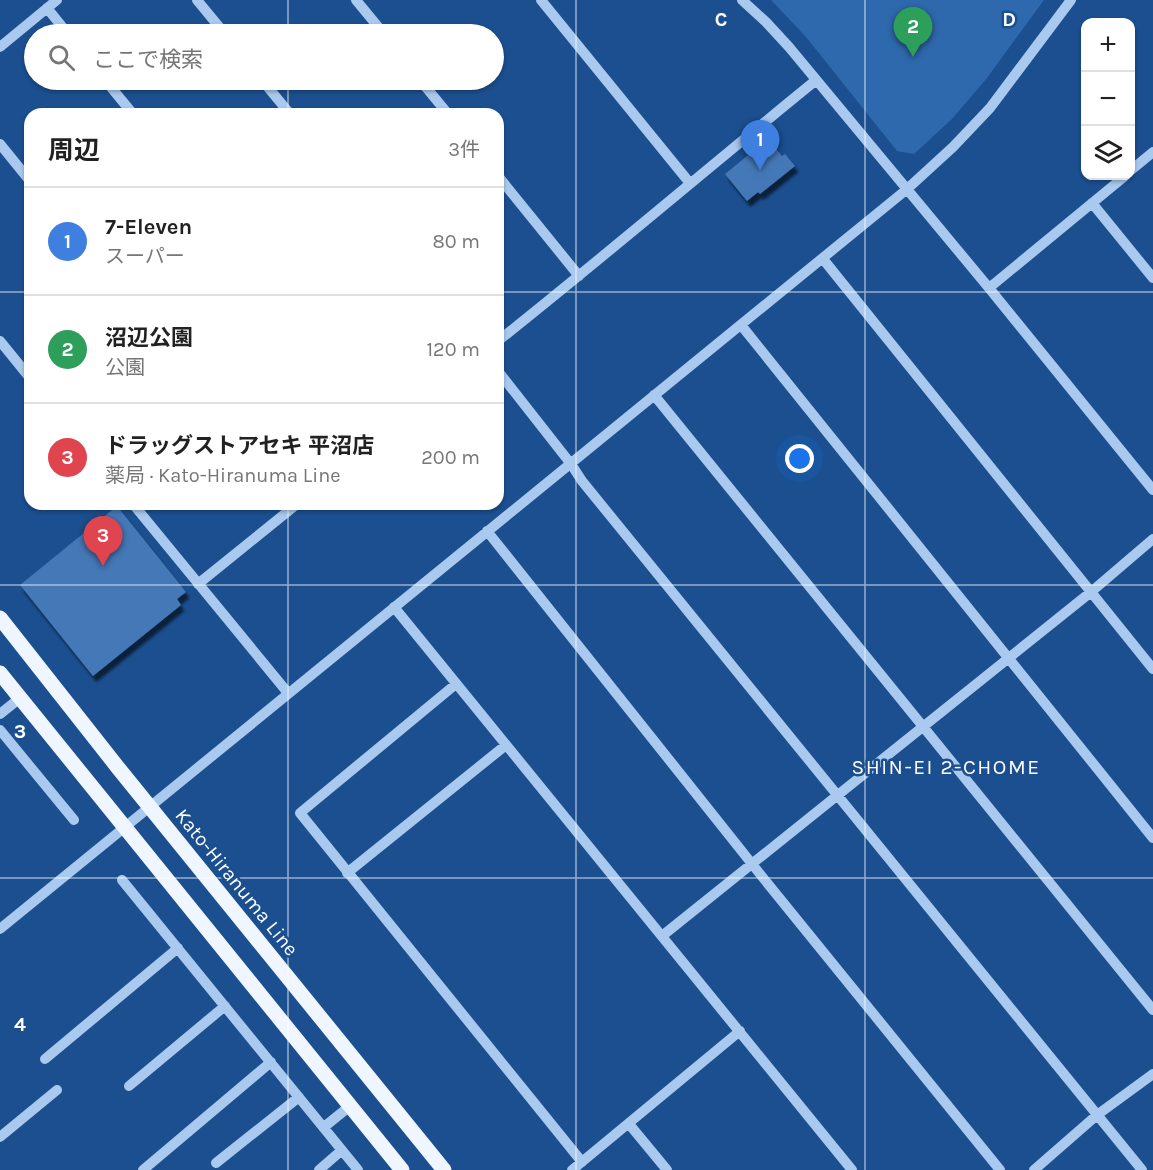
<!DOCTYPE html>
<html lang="ja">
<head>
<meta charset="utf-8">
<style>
  :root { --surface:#fff; --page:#f6f6f6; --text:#222; --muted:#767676; --line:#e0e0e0; --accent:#857141 }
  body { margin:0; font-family:Karla,"Noto Sans JP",sans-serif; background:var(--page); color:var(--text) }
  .controls { position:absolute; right:18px; top:18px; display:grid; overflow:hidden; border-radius:12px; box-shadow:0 2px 4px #0004 }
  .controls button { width:54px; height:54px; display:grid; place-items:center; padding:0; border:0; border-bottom:2px solid var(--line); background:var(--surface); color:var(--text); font:30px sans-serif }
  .you { position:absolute; left:800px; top:459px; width:21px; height:21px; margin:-15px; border:4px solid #fff; border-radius:50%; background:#1a73e8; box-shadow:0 0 0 9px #1a73e833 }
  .badge { display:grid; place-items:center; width:39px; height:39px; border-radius:50%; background:var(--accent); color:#fff; font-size:20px; font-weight:700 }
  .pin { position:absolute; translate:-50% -50px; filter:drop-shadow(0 2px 3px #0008) }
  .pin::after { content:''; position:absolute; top:32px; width:21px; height:18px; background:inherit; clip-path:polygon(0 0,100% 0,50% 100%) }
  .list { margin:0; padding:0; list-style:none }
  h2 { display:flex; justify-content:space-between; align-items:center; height:78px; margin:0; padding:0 24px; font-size:26px }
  h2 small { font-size:20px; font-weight:400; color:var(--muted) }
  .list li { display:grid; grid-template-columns:39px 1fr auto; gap:18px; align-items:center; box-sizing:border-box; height:108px; padding:0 24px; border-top:2px solid var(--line) }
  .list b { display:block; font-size:22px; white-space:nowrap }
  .list p { margin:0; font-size:20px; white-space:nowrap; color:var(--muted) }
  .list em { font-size:20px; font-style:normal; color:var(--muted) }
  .icon { flex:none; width:33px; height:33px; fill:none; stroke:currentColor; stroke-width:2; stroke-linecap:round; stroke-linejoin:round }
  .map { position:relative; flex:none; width:1153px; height:1170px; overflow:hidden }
  .search { position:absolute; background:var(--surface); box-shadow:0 2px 4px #0004; left:24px; top:24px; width:480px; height:66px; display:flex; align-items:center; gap:15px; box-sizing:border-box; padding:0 21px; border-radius:33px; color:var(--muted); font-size:22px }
  .panel { position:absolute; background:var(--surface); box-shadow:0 2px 4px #0004; left:24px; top:108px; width:480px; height:402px; border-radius:18px }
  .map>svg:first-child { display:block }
  .green { fill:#2e69ad }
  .building { fill:#4478b7; filter:url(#shadow) }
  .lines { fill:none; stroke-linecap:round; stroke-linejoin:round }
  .minor { stroke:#a9c9ee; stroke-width:10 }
  .major { stroke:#f0f6ff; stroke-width:15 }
  .grid { fill:none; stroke:#fff; stroke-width:1.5; stroke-opacity:0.55 }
  .labels { text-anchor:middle; stroke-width:5; stroke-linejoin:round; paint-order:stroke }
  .street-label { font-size:20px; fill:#fff; stroke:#1b4f8f }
  .neighbourhood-label { font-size:21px; letter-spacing:1.5px; fill:#fff; stroke:#1b4f8f }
  .grid-label { font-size:20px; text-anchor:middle; font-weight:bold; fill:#fff; stroke:#1b4f8f; stroke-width:5; stroke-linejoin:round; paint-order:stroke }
</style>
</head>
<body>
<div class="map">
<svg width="1153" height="1170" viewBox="0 0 1153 1170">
  <defs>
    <filter id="shadow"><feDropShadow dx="3.5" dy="6" stdDeviation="1.5" flood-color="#0009"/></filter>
  </defs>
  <rect width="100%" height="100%" fill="#1b4f8f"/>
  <!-- green -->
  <path class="green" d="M771,0h273l-57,78 -35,41 -38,35 -17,-3 -91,-114z"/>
  <!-- building -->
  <path class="building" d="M768,139l14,17 3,-2 10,12 -35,28 -2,-2 -11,9 -22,-27z
    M117,506l69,86 -9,7 4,6 -88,71 -73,-91z"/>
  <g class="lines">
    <!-- minor -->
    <path class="minor" d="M197,0l28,34
      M356,0l28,34
      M541,0l148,182
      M742,0l24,22 23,25 200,241 164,202
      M47,8l21,26
      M0,47l57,-47
      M105,80l28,34
      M262,80l28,34
      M420,80l28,34
      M0,144l30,37
      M1130,171l23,-19
      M498,176l81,100
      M1092,203l61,75
      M823,259l330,410
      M989,288l136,-112
      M741,325l412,513
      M0,341l30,37
      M498,341c107,-85 211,-174 317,-260
      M498,371l73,93 11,17 560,689
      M654,395l499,615
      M133,504l155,189
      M487,531l273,343 240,296
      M198,584l99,-80
      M394,607l458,563
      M456,684l-156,129 282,349
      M0,714l20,-16
      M0,730l74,90
      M347,873l159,-128
      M122,880l236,290
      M0,929l906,-739 47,-43 37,-39 81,-108
      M662,936l429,-344 62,-53
      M45,1059l133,-111
      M129,1086l96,-80
      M629,1124l38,46
      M324,1127l26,-21
      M0,1137l57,-47
      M216,1163l83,-66
      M143,1170l128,-108
      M319,1170l23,-20
      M572,1170l168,-139
      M1034,1170l63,-55 56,-41"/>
    <!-- major -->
    <path class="major" d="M0,618l119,151 325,401
      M0,673l402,497"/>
  </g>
  <!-- grid -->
  <path class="grid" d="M288,0v34M576,0v1170M865,0v1170M288,80v34M0,292h30M498,292h655M288,504v666M0,585h1153M0,878h1153"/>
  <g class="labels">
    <!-- street labels -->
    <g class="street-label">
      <text transform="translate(237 882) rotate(51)" y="7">Kato-Hiranuma Line</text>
    </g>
    <!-- neighbourhood labels -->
    <g class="neighbourhood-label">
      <text x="946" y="774">SHIN-EI 2-CHOME</text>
    </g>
  </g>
  <g class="grid-label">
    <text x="721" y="26">C</text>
    <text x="1009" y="26">D</text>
    <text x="20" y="738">3</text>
    <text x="20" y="1031">4</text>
  </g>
</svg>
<div class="controls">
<button>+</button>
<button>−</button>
<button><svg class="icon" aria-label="layers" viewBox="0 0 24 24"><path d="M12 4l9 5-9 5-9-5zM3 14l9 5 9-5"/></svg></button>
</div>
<div class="you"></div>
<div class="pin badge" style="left:760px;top:170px;background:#3f7fe0">1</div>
<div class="pin badge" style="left:913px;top:57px;background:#2e9e5b">2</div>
<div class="pin badge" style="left:103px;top:566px;background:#e0444e">3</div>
<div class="search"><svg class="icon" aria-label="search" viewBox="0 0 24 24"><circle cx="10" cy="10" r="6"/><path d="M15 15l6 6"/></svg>ここで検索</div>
<section class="panel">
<h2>周辺<small>3件</small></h2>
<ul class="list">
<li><span class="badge" style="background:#3f7fe0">1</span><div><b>7-Eleven</b><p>スーパー</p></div><em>80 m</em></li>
<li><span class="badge" style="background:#2e9e5b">2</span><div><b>沼辺公園</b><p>公園</p></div><em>120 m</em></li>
<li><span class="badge" style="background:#e0444e">3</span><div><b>ドラッグストアセキ 平沼店</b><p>薬局 · Kato-Hiranuma Line</p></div><em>200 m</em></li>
</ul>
</section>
</div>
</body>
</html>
